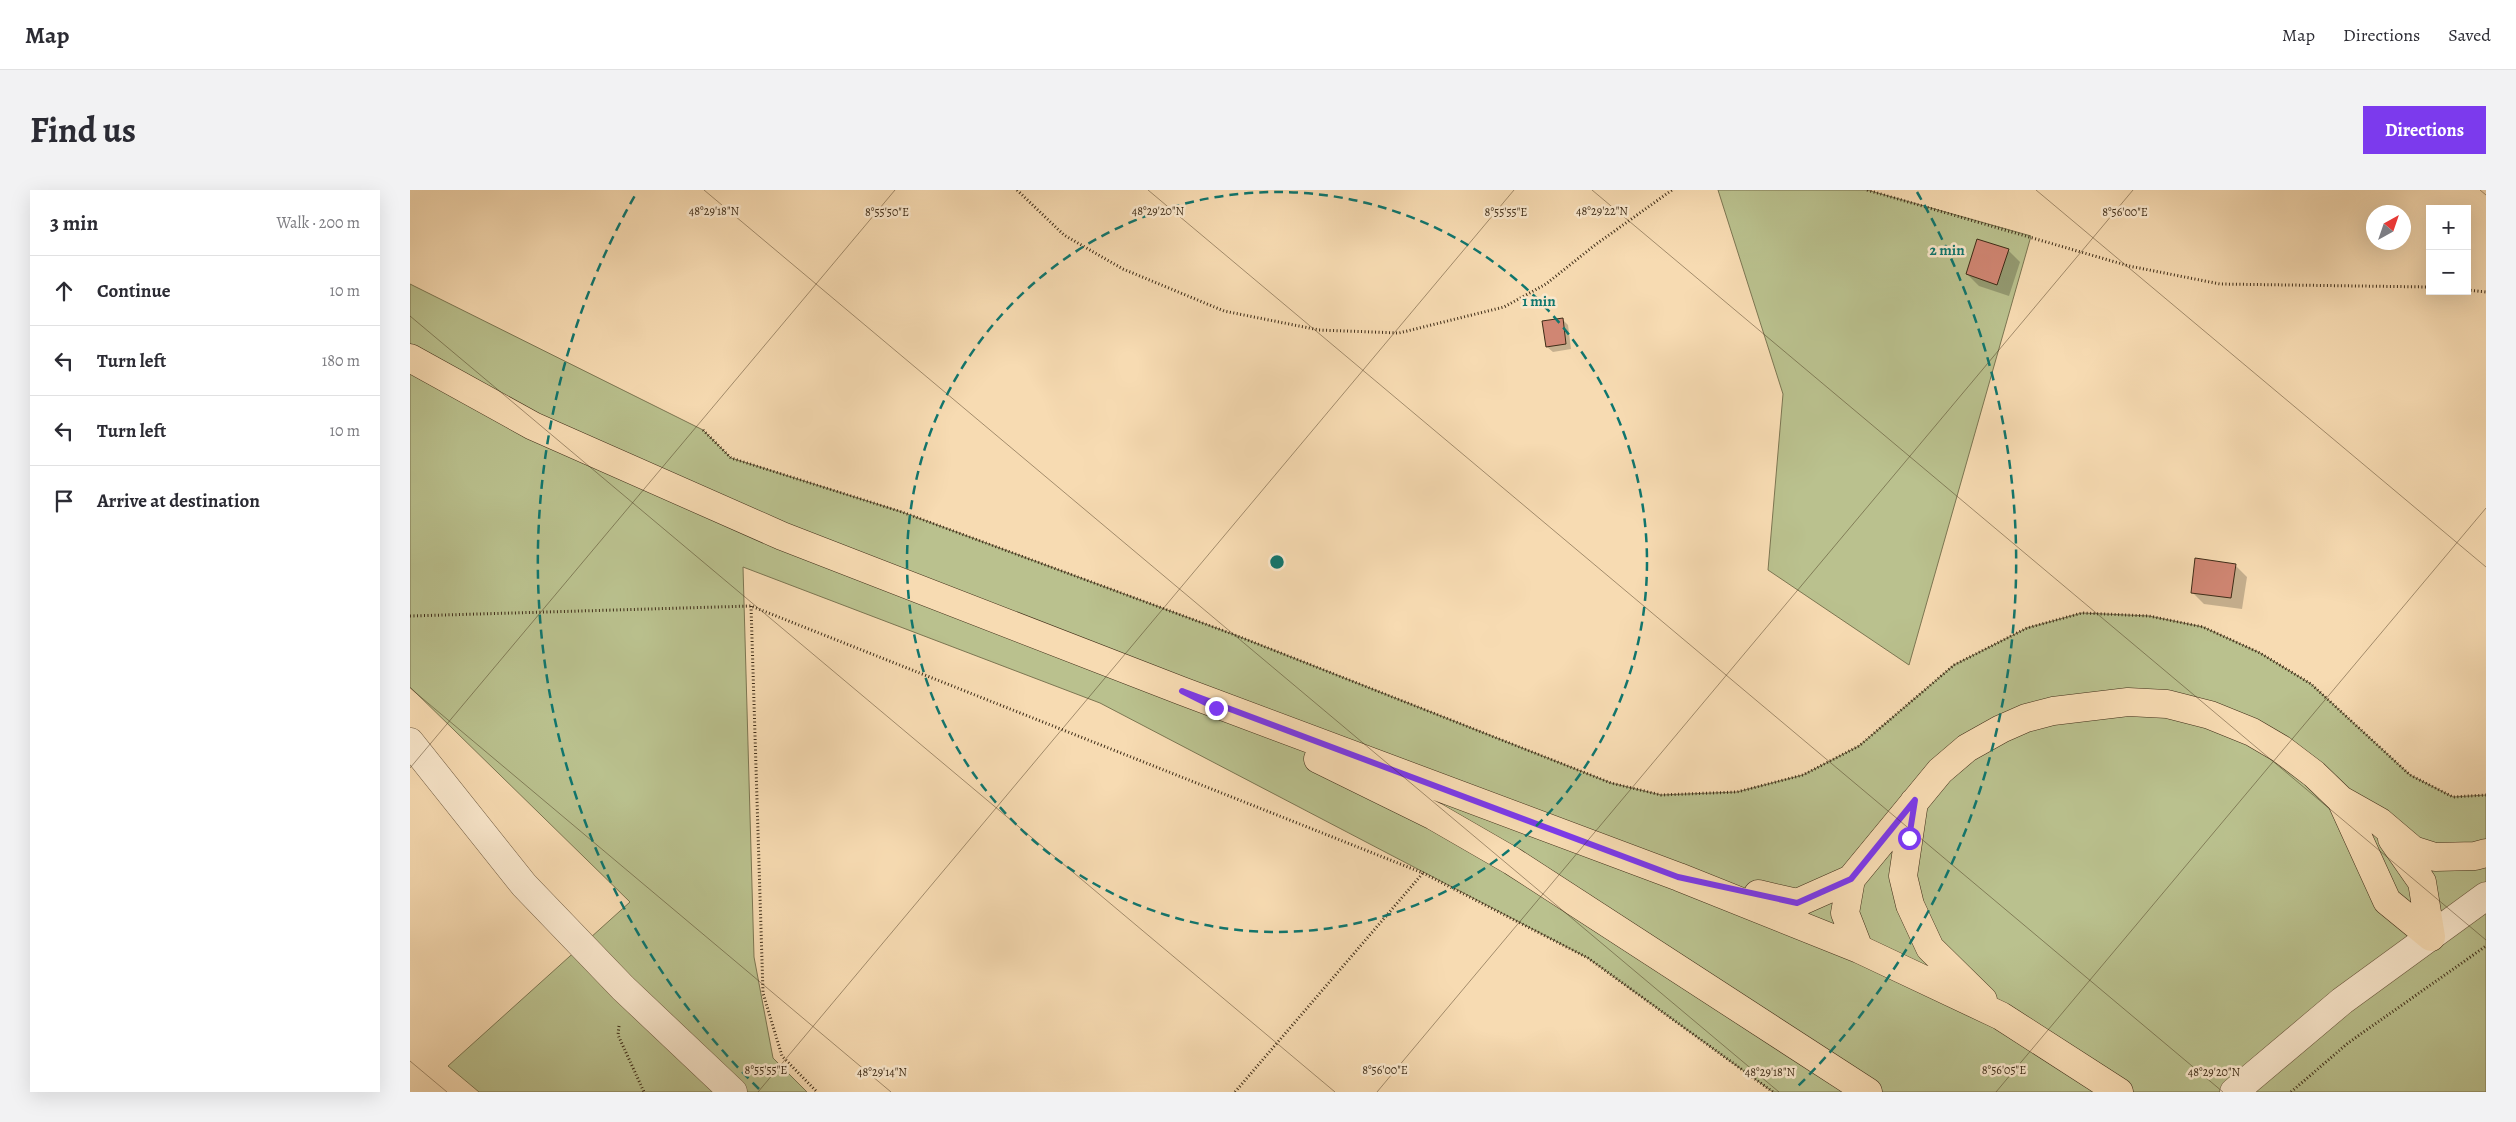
<!DOCTYPE html>
<html lang="en">
<head>
<meta charset="utf-8">
<style>
  :root { --surface:#fff; --page:#f2f2f3; --text:#2b2b33; --muted:#7c7c81; --line:#e1e1e2; --accent:#7c3aed }
  body { margin:0; font-family:Alegreya,serif; background:var(--page); color:var(--text) }
  .controls { position:absolute; right:15px; top:15px; display:grid; overflow:hidden; border-radius:0px; box-shadow:0 5px 20px #0002 }
  .controls button { width:45px; height:45px; display:grid; place-items:center; padding:0; border:0; border-bottom:1px solid var(--line); background:var(--surface); color:var(--text); font:25px sans-serif }
  .compass { position:absolute; left:1956px; top:15px; width:45px; height:45px; border-radius:50%; background:var(--surface); box-shadow:0 5px 20px #0002; rotate:40deg }
  .stop { position:absolute; width:15px; height:15px; margin:-11px; border:4px solid #7c3aed; border-radius:50%; background:#fff }
  .stop.end { background:#7c3aed; border-color:#fff; box-shadow:0 1px 5px #0008 }
  .list { margin:0; padding:0; list-style:none }
  h2 { display:flex; justify-content:space-between; align-items:center; height:65px; margin:0; padding:0 20px; font-size:21px }
  h2 small { font-size:16px; font-weight:400; color:var(--muted) }
  .list li { display:grid; grid-template-columns:32px 1fr auto; gap:15px; align-items:center; box-sizing:border-box; height:70px; padding:0 20px; border-top:1px solid var(--line) }
  .list b { display:block; font-size:19px; white-space:nowrap }
  .list em { font-size:16px; font-style:normal; color:var(--muted) }
  .icon { flex:none; width:28px; height:28px; fill:none; stroke:currentColor; stroke-width:2; stroke-linecap:round; stroke-linejoin:round }
  .map { position:relative; flex:none; width:2076px; height:902px; overflow:hidden; border-radius:0px }
  header { display:flex; align-items:center; gap:30px; box-sizing:border-box; height:70px; padding:0 25px; background:var(--surface); border-bottom:1px solid var(--line) }
  header strong { font-size:24px }
  nav { display:flex; gap:28px; margin-inline-start:auto; font-size:18px }
  .intro { display:flex; align-items:center; justify-content:space-between; box-sizing:border-box; height:120px; padding:0 30px }
  h1 { margin:0; font-size:35px }
  .button { padding:12px 22px; border-radius:0px; background:var(--accent); color:#fff; font-size:18px; font-weight:700 }
  main { display:flex; gap:30px; padding:0 30px }
  aside { flex:1; background:var(--surface); border-radius:0px; box-shadow:0 5px 20px #0002 }
  .map>svg:first-child { display:block }
  .green { fill:#bac18e; stroke:#7c7652 }
  .shadow { fill:#0003 }
  .building { fill:#d08673; stroke:#3e2c17 }
  .lines { fill:none; stroke-linecap:round; stroke-linejoin:round }
  .minor-casing { stroke:#6c583e; stroke-width:29 }
  .major-casing { stroke:#3e2c17; stroke-width:29 }
  .path { stroke:#3e2c17; stroke-width:3; stroke-dasharray:1 2.5; stroke-linecap:butt }
  .minor { stroke:#fae8cd; stroke-width:28 }
  .major { stroke:#f7dbb2; stroke-width:28 }
  .route { stroke:#7c3aed; stroke-width:6 }
  .ticks { fill:none; stroke:#3e2c17; stroke-width:1; stroke-opacity:0.45 }
  .ring { fill:none; stroke:#0f766e; stroke-width:2.5; stroke-dasharray:9 6 }
  .ticks-label { font-size:12px; text-anchor:middle; fill:#3e2c17; stroke:#fae8cd; stroke-width:5; stroke-linejoin:round; paint-order:stroke }
  .centre { fill:#0f766e; stroke:#fae8cd; stroke-width:2.5 }
  .ring-label { font-size:15px; text-anchor:middle; font-weight:bold; fill:#0f766e; stroke:#fae8cd; stroke-width:5; stroke-linejoin:round; paint-order:stroke }
</style>
</head>
<body>
<header>
<strong>Map</strong>
<nav><a>Map</a><a>Directions</a><a>Saved</a></nav>
</header>
<div class="intro"><h1>Find us</h1><a class="button">Directions</a></div>
<main>
<aside>
<h2>3 min<small>Walk · 200 m</small></h2>
<ul class="list">
<li><svg class="icon" aria-label="ahead" viewBox="0 0 24 24"><path d="M12 20V5M6 11l6-6 6 6"/></svg><div><b>Continue</b></div><em>10 m</em></li>
<li><svg class="icon" aria-label="left" viewBox="0 0 24 24"><path d="M17 20v-9H6M10 6l-5 5 5 5"/></svg><div><b>Turn left</b></div><em>180 m</em></li>
<li><svg class="icon" aria-label="left" viewBox="0 0 24 24"><path d="M17 20v-9H6M10 6l-5 5 5 5"/></svg><div><b>Turn left</b></div><em>10 m</em></li>
<li><svg class="icon" aria-label="arrive" viewBox="0 0 24 24"><path d="M6 21V4h12l-3 4 3 4H6"/></svg><div><b>Arrive at destination</b></div></li>
</ul>
</aside>
<div class="map">
<svg width="2076" height="902" viewBox="0 0 2076 902">
  <rect width="100%" height="100%" fill="#f7dbb2"/>
  <filter id="stains"><feTurbulence type="fractalNoise" baseFrequency=".004" numOctaves="4"/><feColorMatrix values="0 0 0 0 .2 0 0 0 0 .09 0 0 0 0 .02 0 0 0 .5 -.17"/></filter>
  <radialGradient id="worn" r=".72"><stop offset=".6" stop-color="#630" stop-opacity="0"/><stop offset="1" stop-color="#630" stop-opacity=".3"/></radialGradient>
  <!-- green -->
  <path class="green" d="M1308,0h149l164,46 -122,429 -141,-95 15,-176z
    M0,94l293,146 28,28 171,54 333,123 376,148 50,12 76,-3 66,-17 56,-29 95,-81 73,-37 55,-15 67,3 54,11 57,26 51,31 99,91 43,22 33,-2v297h-713l-185,-134 -488,-255 -357,-136 11,390 19,101 34,34h-328l-31,-26 182,-164 -220,-215z"/>
  <!-- shadow -->
  <path class="shadow" d="M1598,60l12,12 -11,34 -30,-10 -12,-12z
    M1152,129l6,6 3,24 -18,3 -6,-5z
    M1825,375l12,12 -5,32 -38,-5 -12,-12z"/>
  <!-- building -->
  <path class="building" d="M1567,49l32,10 -12,36 -31,-11z
    M1153,128l3,26 -20,3 -4,-26z
    M1785,368l41,6 -5,34 -40,-5z"/>
  <g class="lines">
    <defs>
      <path id="minor" d="M0,552l114,143 99,103 110,104
        M1824,902l108,-91 144,-105"/>
      <path id="major" d="M0,168l123,68 249,110 400,155 497,186 180,72 142,67 118,76
        M908,569l116,57 78,45 356,231
        M1931,610l46,101 44,36
        M1504,612l-11,74 7,29 20,43 53,52
        M1982,649l30,43 9,55
        M1441,689l-6,34 14,36
        M1348,704l39,9 54,-24 89,-108 27,-23 34,-19 25,-11 27,-7 75,-9 39,2 43,11 42,17 29,17 33,25 27,26 39,22 33,28 22,7 40,-1 11,-3"/>
    </defs>
    <!-- minor casing -->
    <use href="#minor" class="minor-casing"/>
    <!-- major casing -->
    <use href="#major" class="major-casing"/>
    <!-- path -->
    <path class="path" d="M607,0l47,45 59,34 101,42 95,19 80,3 105,-26 42,-23 49,-39 77,-55
      M1457,0l262,76 91,18 210,3
      M2057,100l19,2
      M293,240l28,28 171,54 333,123 376,148 50,12 76,-3 66,-17 56,-29 95,-81 73,-37 55,-15 67,3 54,11 57,26 51,31 99,91 43,22 33,-2
      M341,416l12,387 19,63 35,36
      M0,426l341,-10 672,267 165,85 185,134
      M209,836l-1,9 26,57
      M825,902l188,-219
      M1881,902l57,-49 138,-97"/>
    <!-- minor -->
    <use href="#minor" class="minor"/>
    <!-- major -->
    <use href="#major" class="major"/>
  </g>
  <g class="lines">
    <!-- route -->
    <path class="route" d="M806,518l-34,-17 496,186 119,26 54,-24 64,-79 -6,38"/>
  </g>
  <!-- ticks -->
  <path class="ticks" d="M294,0l1075,902M738,0l1075,902M1182,0l894,750M1626,0l450,377M2070,0l6,5M0,126l925,776M0,498l481,404M0,578l485,-578M0,871l37,31M348,902l756,-902M967,902l756,-902M1586,902l490,-584"/>
  <!-- distance rings -->
  <g class="ring">
    <circle cx="867" cy="372" r="370"/>
    <path d="M349 899A739 739 0 0 1 227 2M1507 2A739 739 0 0 1 1385 899"/>
  </g>
  <g class="ticks-label">
    <text x="304" y="25">48°29'18"N</text>
    <text x="748" y="25">48°29'20"N</text>
    <text x="1192" y="25">48°29'22"N</text>
    <text x="477" y="26">8°55'50"E</text>
    <text x="1096" y="26">8°55'55"E</text>
    <text x="1715" y="26">8°56'00"E</text>
    <text x="356" y="884">8°55'55"E</text>
    <text x="975" y="884">8°56'00"E</text>
    <text x="1594" y="884">8°56'05"E</text>
    <text x="472" y="886">48°29'14"N</text>
    <text x="1360" y="886">48°29'18"N</text>
    <text x="1804" y="886">48°29'20"N</text>
  </g>
  <circle cx="867" cy="372" r="8" class="centre"/>
  <g class="ring-label">
    <text x="1537" y="65">2 min</text>
    <text x="1129" y="116">1 min</text>
  </g>
  <rect width="100%" height="100%" filter="url(#stains)"/>
  <rect width="100%" height="100%" fill="url(#worn)"/>
</svg>
<div class="controls">
<button>+</button>
<button>−</button>
</div>
<svg class="compass" viewBox="-18 -18 36 36"><path d="M0-13l5 13h-10z" fill="#e53935"/><path d="M0 13l5-13h-10z" fill="#7c7c81"/></svg>
<div class="stop" style="left:1499px;top:648px"></div>
<div class="stop end" style="left:806px;top:518px"></div>
</div>
</main>
</body>
</html>
